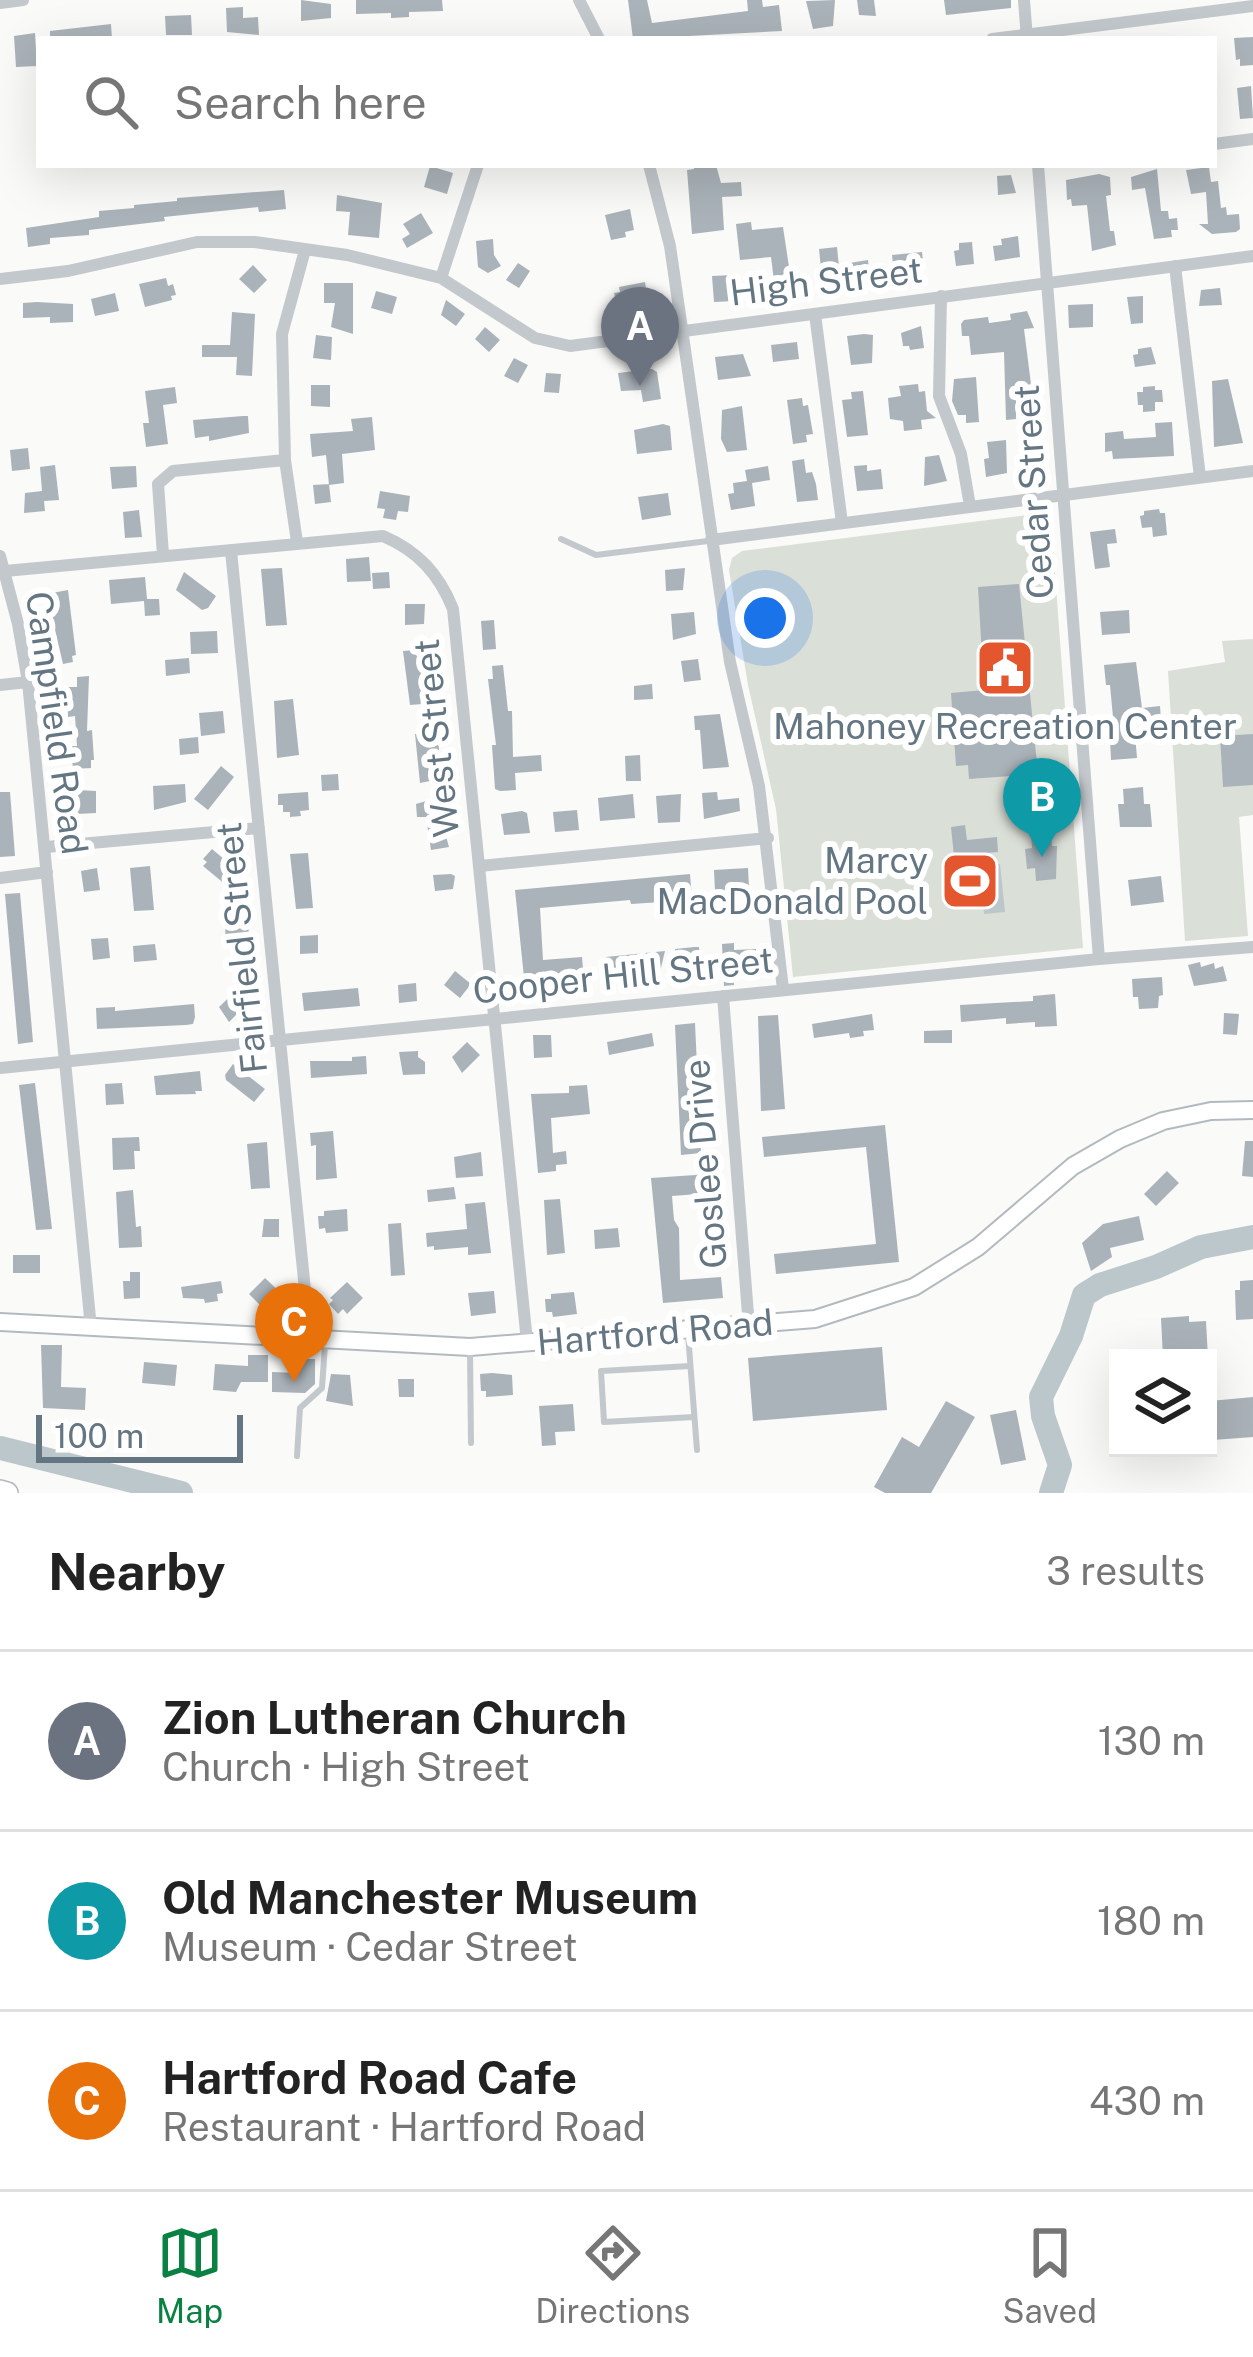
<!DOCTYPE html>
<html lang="en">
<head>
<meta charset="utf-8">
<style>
  :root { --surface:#fff; --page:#f2f2f2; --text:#222; --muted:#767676; --line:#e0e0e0; --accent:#0b8043 }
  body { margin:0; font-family:"Public Sans",sans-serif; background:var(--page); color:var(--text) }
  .controls { position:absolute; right:36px; bottom:36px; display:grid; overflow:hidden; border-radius:0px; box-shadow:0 12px 48px #0002 }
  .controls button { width:108px; height:108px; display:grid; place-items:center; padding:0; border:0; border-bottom:3px solid var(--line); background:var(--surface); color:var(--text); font:60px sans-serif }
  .scale { position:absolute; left:36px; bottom:30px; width:207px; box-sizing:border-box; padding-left:12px; border:6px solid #657683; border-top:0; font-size:33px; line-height:42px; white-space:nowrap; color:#657683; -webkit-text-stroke:9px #fff; paint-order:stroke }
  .you { position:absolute; left:765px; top:618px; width:42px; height:42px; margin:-30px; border:9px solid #fff; border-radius:50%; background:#1a73e8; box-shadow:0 0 0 18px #1a73e833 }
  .badge { display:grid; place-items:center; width:78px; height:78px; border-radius:50%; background:var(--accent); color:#fff; font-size:39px; font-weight:700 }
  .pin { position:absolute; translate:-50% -99px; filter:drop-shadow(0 3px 6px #0008) }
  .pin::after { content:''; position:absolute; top:63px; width:42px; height:36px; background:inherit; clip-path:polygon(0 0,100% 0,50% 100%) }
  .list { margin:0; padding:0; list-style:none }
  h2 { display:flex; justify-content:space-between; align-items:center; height:156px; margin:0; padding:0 48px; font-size:51px }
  h2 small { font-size:39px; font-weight:400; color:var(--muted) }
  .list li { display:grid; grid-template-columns:78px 1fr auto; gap:36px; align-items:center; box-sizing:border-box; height:180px; padding:0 48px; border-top:3px solid var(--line) }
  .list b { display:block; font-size:45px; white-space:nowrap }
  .list p { margin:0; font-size:39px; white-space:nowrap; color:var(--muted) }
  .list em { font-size:39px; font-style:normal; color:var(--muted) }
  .icon { flex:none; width:66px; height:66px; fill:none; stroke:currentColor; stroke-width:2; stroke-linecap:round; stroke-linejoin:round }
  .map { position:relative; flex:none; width:1253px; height:1493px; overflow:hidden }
  .search { position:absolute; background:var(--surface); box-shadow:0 12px 48px #0002; left:36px; right:36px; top:36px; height:132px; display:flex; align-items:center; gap:30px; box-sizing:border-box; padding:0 42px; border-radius:0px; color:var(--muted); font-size:45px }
  .sheet { height:696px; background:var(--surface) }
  nav { display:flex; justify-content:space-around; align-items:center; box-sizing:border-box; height:168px; border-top:3px solid var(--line); background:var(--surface); font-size:33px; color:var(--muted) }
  nav a { display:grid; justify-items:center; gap:6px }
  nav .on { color:var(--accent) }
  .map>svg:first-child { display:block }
  .green { fill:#dadfd7 }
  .water { fill:#bbc7cb }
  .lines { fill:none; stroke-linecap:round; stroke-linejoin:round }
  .river { stroke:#bbc7cb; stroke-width:24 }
  .building { fill:#aab3b9 }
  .secondary-casing { stroke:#b3babf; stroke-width:20 }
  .highway-casing { stroke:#b4b9bd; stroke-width:24 }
  .lane { stroke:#c3c8cc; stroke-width:6 }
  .street { stroke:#c3c8cc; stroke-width:12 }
  .secondary { stroke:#fff; stroke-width:16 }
  .highway { stroke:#fff; stroke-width:21 }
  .labels { text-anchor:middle; stroke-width:12; stroke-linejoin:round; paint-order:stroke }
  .street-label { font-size:36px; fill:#657683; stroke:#fff }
  .poi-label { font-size:36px; fill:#657683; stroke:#fff }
</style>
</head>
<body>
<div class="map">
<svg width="1253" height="1493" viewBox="0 0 1253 1493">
  <rect width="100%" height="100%" fill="#fafaf8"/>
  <!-- green -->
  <path class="green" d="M1043,513l8,7 32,428 -290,29 -17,-168 -28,-124 -19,-115 3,-12 10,-7z
    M1253,639v176l-14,2 9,119 -63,5 -17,-270 57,-9 -3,-21z"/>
  <!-- water -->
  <path class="water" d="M1000,864l5,48 -21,2 -2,-23 -13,1 -6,6 -8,-3 4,-26z"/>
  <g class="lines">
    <!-- river -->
    <path class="river" d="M0,1448l181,45
      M1051,1493l9,-28 -17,-49 -2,-19 30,-61 13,-41 16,-10 56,-18 45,-20 52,-10"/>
  </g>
  <!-- building -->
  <path class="building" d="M301,0l30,4v14l-30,3z
    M356,0h86l1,11 -34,1v5l-18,1v-5l-35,1z
    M628,0h19l5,23 96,-12 -1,-11h15l1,7 16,-2 3,26 -149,8z
    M835,0l-2,26 -20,3 -7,-28z
    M857,0h17l2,16 -17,-1z
    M944,0h67v8l-65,7z
    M243,7v11l15,-1 1,18 -32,-3 -1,-24z
    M191,15l1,20h-26l-1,-19z
    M111,24l1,15h-62v-8z
    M35,33l2,33 -21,1 -2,-31z
    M1253,37v28l-13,1v-7l-4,1 -2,-22z
    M1251,86l2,32 -13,1 -3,-31z
    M694,165h22l5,18 20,-1 1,14 -20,1 2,33 -32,4 -5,-64 7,-1z
    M430,166l23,7 -6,21 -23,-7z
    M1209,167l2,15 7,-1 3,27 5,-1 1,8 12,-1 1,15 -4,3 -24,2 -13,-10h9l-2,-32 -15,2 -5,-24z
    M1157,169l4,42h7l1,8 8,-1 1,12h-7l1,7 -18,2 -9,-51 -13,2 -1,-13z
    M1099,174l11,3 1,18 -5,1 4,35h4l2,14 -24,6 -5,-46 -15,1 -1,-7 -4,1 -1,-20z
    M1011,175l5,18 -18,2 -1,-19z
    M284,190l2,19 -27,3 -1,-5 -94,10 1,4 -76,9v5l-39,3v6l-22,3 -2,-19 73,-11v-6l35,-3v-3l43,-4v-3z
    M337,195l45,8 -3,35 -31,-3 2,-23 -14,-1z
    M630,209l4,21 -9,2 1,5 -15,3 -6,-25z
    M421,213l12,20 -26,15 -5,-9 8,-5 -7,-10z
    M751,222l1,8 31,-3 9,60 -17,2 -4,-32 -31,3 -4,-36z
    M1018,236l2,21 -25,4 -2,-15 9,-1 -1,-6z
    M493,239l1,16 7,11 -13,7 -10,-6 -2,-26z
    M972,242l2,22 -18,2 -2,-15 5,-1v-7z
    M837,247l2,20 -18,2 -2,-20z
    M922,252l2,18 -9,1v4l-21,-1 -2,-19z
    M868,260l2,17 -24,4 -3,-17z
    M518,263l12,8 -11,17 -13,-8z
    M253,265l14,15 -13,13 -15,-14z
    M733,275l2,26 -21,1 -2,-26z
    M166,278l2,8 5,-2 3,11 -5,1 1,4 -27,7 -6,-23z
    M645,282l3,19 -31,5 -3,-13 6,-1 -1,-5z
    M324,283h29v51l-22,-7 4,-24h-11z
    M1220,288l2,17 -23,1 2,-16z
    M376,291l21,6 -5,17 -21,-6z
    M115,293l4,18 -24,5 -4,-17z
    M1143,296v27l-12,1 -4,-27z
    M446,300l19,14 -9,12 -15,-11z
    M37,302l36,2v18l-23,1v-6l-27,1v-15z
    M1093,304v23l-24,1 -1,-23z
    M1027,311l7,17 -10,1 9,71 -17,1v18l-10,1 -2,-68 -33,3 -2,-19h-7l-1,-12 3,-4 24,-3 1,6 22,-3 -1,-6z
    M232,312l23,2 -3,62 -16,-1 1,-18h-35v-12h28z
    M921,326l3,22 -14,2 -1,-4h-6l-2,-13z
    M485,327l15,13 -11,12 -14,-13z
    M864,334l9,1 -1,28 -21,2 -4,-29z
    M316,335l16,2 -1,23 -18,-2z
    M797,342l2,17 -26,3 -2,-17z
    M1151,347l5,17 -21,3 -2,-12 5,-1v-5z
    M743,354l8,22 -33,4 -3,-23z
    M514,358l14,7 -10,18 -14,-7z
    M652,369l5,3 4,27 -18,3 -2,-12 -20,1 -3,-18z
    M546,373l15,1 -2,19 -15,-1z
    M976,377l3,45 -13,1v-8h-8l-6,-14 2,-22z
    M1228,379l15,64 -29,4 -2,-66z
    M918,384l1,8 6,-1 2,20 9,7 -15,2 1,9 -18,2 -1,-10 -13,-2 -2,-21 13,-2 -2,-10z
    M311,385h19v22l-19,-1z
    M1155,386v4h7l1,12h-8v9l-12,1v-7h-5l-1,-13h6v-5z
    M175,387l2,16 -14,2 5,39 -22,3 -3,-24h6l-4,-32z
    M863,391l5,44 -21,2 -5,-37 10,-1 -1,-7z
    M802,398l1,8 5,-1 5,29 -7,1 1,7 -14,2 -6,-44z
    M742,406l5,44 -20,2 -6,-13 1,-29z
    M243,416h5l1,17 -40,8v-5l-14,2 -2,-18z
    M372,417l3,33 -33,4 2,29 -15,2 -3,-30 -14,2 -2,-23 43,-3 -2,-12z
    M1172,422l2,34 -61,3 -1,-8 -7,1v-19l18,-2 1,8 32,-2 -1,-14z
    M663,424l7,2 2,24 -35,4 -3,-24z
    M1006,440l1,33 -21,4 -2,-18 5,-1 -2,-16z
    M28,448l2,21 -18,2 -2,-21z
    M939,455l8,26 -23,5 1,-29z
    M804,459l2,14 6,-1 4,12 2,16 -21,2 -5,-41z
    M55,465l4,35 -15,1 1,10 -21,2 1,-20 17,-2 -2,-24z
    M867,465v6l14,-2 2,20 -26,2 -3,-25z
    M136,466l1,21 -25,2 -2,-22z
    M768,466l2,14 -18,3 3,23 -24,4 -3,-16 6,-1 -1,-10 14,-2 -2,-11z
    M329,484l2,18 -16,2 -2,-19z
    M380,491l30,5 -2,16 -10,-1 -2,9 -13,-2 2,-9 -8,-1z
    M668,493l3,22 -29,5 -4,-23z
    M1159,509l1,4h5l2,22 -14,2 -1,-10 -10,1 -2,-12 4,-1v-4z
    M139,510l3,27 -17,1 -2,-26z
    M1115,529l2,14 -10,1 3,23 -15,2 -5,-37z
    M369,557l2,24 -24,1 -1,-23z
    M282,568l5,57 -21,1 -5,-57z
    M685,568l-2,22 -17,1 -1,-21z
    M184,572l32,24 -8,12 -6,2 -26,-20z
    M389,572l1,16 -17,1 -1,-16z
    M145,577l2,22h12l1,16 -15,1 -1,-15 -33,3 -2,-24z
    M1019,584l19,190 -69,5 -1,-14 -12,1 -5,-73 33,-3 -6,-103z
    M68,590l8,65 -4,1 1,6 -10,2 -15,-65 5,-1 -1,-5z
    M405,604h20l-1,20 -19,1z
    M1129,610l1,23 -28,2 -2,-23z
    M694,612l2,22 -23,6 -2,-26z
    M494,620l2,29 -13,1 -2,-29z
    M217,631l1,22 -27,1 -1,-22z
    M428,649l6,54 -24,2 -7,-54z
    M189,658l1,15 -24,3 -1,-16z
    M698,659l3,21 -17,2 -3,-21z
    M1136,662l6,46 18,-2 1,14 -27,2 3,36 -26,2 -1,-21h5l-5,-54h-4l-2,-20z
    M503,665l5,46h4l1,46 28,-2 1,16 -27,2 1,17 -16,1 -5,-2 -3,-44h4l-8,-66h5l-1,-13z
    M89,676l-2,55 5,-1 2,30h-3v8l-18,1 -2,-23h6l-2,-30 -7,1 -1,-30h10v-10z
    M652,684l1,15 -19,1v-14z
    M293,699l6,56 -22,3 -3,-57z
    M223,711l2,22 -24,3 -2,-23z
    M720,714l9,53 -26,2 -3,-39h-5l-1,-14z
    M438,733l2,34h4l1,11 -25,5 -5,-49z
    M1253,734v51l-30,2 -3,-51z
    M198,737l1,16 -19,2 -1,-16z
    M640,755l1,26h-15l-1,-25z
    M221,766l13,11 -26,33 -14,-11z
    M338,774l1,16 -17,1 -1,-16z
    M185,784l1,18 -32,8 -1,-24z
    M1143,787l1,17h6l2,23h-32l-2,-23h6l-1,-15z
    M77,790l19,1v22l-19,1z
    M0,792h10l5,64 -15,1z
    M308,792l1,18 -9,1 1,5 -11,1v-5h-7v-7h-5v-11z
    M717,792l1,8 21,-2 1,13 -36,8 -2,-26z
    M633,794l2,24 -35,3 -2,-23z
    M681,794l-1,28 -22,1 -2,-27z
    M436,798l11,4v11l-6,6 8,28 -18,3 -5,-33h-9l-1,-13z
    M577,810l2,20 -24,2 -2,-20z
    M522,811l5,2 3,20 -26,2 -3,-21z
    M965,825l2,15 30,-3 1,15 -44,4 -3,-29z
    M1051,833l1,13h5l-1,33 -20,2 -1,-13 -8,1 -2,-20 7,-1 -1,-13z
    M212,849l32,27 -12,14 -29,-24 4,-4 -4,-3z
    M308,853l5,55 -17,1 -6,-55z
    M150,866l4,44 -20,1 -4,-43z
    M97,868l3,22 -16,2 -3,-21z
    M748,868l1,20 -34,4 -1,-22z
    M451,874l4,2 -2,13 -18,2 -2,-16z
    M690,874l2,26 -61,4 -1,-4 -90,8 3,52 39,-3 2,23 -59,7 -10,-97z
    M1161,876l3,26 -33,4 -3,-26z
    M20,893l13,149 -15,2 -13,-150z
    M248,923l2,22 -24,2 -1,-22z
    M318,935v18l-18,1v-18z
    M108,938l2,20 -17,2 -2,-21z
    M734,943v7l22,-1 1,14 -24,1 1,21 -10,1 -2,-42z
    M155,944l2,16 -23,2 -1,-16z
    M694,947h5l2,20 -6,1 1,6 -18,2 -3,-27z
    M665,951l-6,25 -51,5 -2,-24z
    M1200,962l1,5 13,-4 1,6 8,-3 4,15 -33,5 -6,-21z
    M455,971l16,13 -11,14 -16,-13z
    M1162,977l1,18 -4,1 -1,12 -19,1 -1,-12h-5l-1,-18z
    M246,981l9,9 -2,8 -24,24 -10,-15z
    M416,983l1,18 -18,2 -1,-18z
    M358,988l2,18 -56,5 -2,-18z
    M1055,994l2,32 -22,1v-5l-29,2v-6l-45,4 -1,-17 73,-4v-5z
    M194,1004l1,13 -2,7 -7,1 -89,4 -1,-21 19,-1v4z
    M1224,1013l15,1 -2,21 -14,-1z
    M872,1014l2,16 -11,1 1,5 -14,2 -1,-5 -35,5 -2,-14z
    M778,1015l7,94 -24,2 -3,-95z
    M695,1023l6,130 -20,2 -6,-130z
    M952,1030v13h-28v-12z
    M652,1033l2,13 -45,9 -2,-13z
    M533,1035h18l1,22 -18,1z
    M467,1042l13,13 -18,18 -10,-16z
    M418,1051v6l7,5v12l-22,1 -4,-23z
    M366,1056l1,18 -56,4 -1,-17h42v-4z
    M233,1064l32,25 -11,13 -28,-22 -1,-5z
    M200,1071l2,20h-7l1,3 -40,1 -2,-19z
    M35,1083l17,146 -16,1 -17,-145z
    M122,1083l2,21 -18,1 -1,-21z
    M587,1085l3,29 -39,4 2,35 13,-2 1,13 -11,1v6l-18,2 -7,-79 38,-1v-7z
    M885,1125l14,137 -123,12 -2,-20 102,-10 -6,-58 -4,-39 -102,10 -2,-20z
    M333,1131l4,47 -21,2v-35l-5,1 -1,-13z
    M139,1137l1,14h-6l1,18 -22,1 -1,-32z
    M1245,1141h8v36l-11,-1z
    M267,1142l3,46 -19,1 -4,-45z
    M481,1152l2,24 -27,2 -2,-21z
    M1167,1171l12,12 -23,23 -12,-12z
    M710,1174l1,19 -39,3 2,24 5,8 1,52 41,-3 2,21 -60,5 -12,-125z
    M454,1187l2,12 -28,3 -1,-12z
    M133,1190l3,37 5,-1 1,21 -23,1 -3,-56z
    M560,1199l5,54 -18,2 -3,-55z
    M485,1202l6,51 -23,2v-8l-34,3v-4l-7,1 -1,-14 41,-4 -2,-25z
    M347,1209l1,22 -22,2 -1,-5 -6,1 -1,-13h6v-5z
    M1139,1216l5,24 -34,8 2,9 -21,14 -9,-28 21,-19z
    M264,1219h15v18h-17z
    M401,1223l4,52 -14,1 -3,-52z
    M618,1228l2,19 -25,2 -1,-19z
    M13,1255h27v18h-27z
    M130,1272h10v26l-16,1 -1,-18h7z
    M265,1278l17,16 -16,17 -17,-17z
    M1253,1280v39l-17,1 -1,-30h5v-9z
    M221,1281l2,12 -6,1 1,7 -13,2 -1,-4 -21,-1 -2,-11z
    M347,1282l16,16 -16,16 -4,-5 -5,5 -9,-10 4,-4 -3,-2z
    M494,1291l2,22 -25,3 -3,-23z
    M574,1292l3,22 -24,3 -1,-5h-6l-1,-13h6v-5z
    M1189,1316v6l17,-1 2,37h-45l-2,-40z
    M41,1345h21l-1,42 25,1 -1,22 -42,-2z
    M882,1347l5,63 -134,11 -5,-63z
    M248,1355h20v27h-27l-5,10 -23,-2 2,-26 33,2z
    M298,1359h17v25l-10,9 -33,-1v-20l26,1z
    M144,1362l33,3 -2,21 -33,-3z
    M492,1373l20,2 1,20 -27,2v-6h-5l-1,-17z
    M331,1374l19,1 3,31 -27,-5z
    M398,1379h16v18h-15z
    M1253,1397v40l-40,3 -3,-39z
    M946,1401l29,16 -44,76h-46l-11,-6 28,-50 17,10z
    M573,1404l2,27 -20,1 1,13 -14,1 -3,-40z
    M1016,1410l10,50 -25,5 -11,-50z"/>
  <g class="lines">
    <defs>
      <path id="secondary" d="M0,1322l470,25 345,-28 99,-32 64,-40 95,-81 47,-27 43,-18 48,-10 42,-1"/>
      <path id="highway" d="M0,1491l7,2"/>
    </defs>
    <!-- secondary casing -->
    <use href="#secondary" class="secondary-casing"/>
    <!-- highway casing -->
    <use href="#highway" class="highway-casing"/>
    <!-- lane -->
    <path class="lane" d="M561,539l35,16 112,-14
      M688,1334l9,116
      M470,1350l1,93
      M690,1366l-89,5 3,51 90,-5
      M297,1456l3,-48 22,-20 3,-43"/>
    <!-- street -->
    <path class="street" d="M579,0l20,39
      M1024,0l3,39
      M0,3l23,-3
      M992,39l261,-33
      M1214,144l39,-5
      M649,165l21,81 60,416 29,124 24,203
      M1038,165l61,794
      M1175,266l25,211
      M441,278l37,-113
      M0,279l68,-8 129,-29h58l92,13 94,23 94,60 35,8 683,-90
      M941,296l-2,100 22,58 9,52
      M815,314l27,209
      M711,540l542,-69
      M297,542l-12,-82 -3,-126 23,-84
      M231,551l79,789
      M163,555l-5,-71 15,-13 112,-11
      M0,556l18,68 10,58 63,646
      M5,571l378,-35c35,15 56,38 70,73l74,733
      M0,685l28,-3
      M46,847l213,-19
      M480,866l288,-28
      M0,878l47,-6
      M723,996l26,331
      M0,1068l1099,-109 154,-12"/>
    <!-- secondary -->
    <use href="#secondary" class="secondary"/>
    <!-- highway -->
    <use href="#highway" class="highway"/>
  </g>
  <!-- icons -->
  <defs>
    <symbol id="civic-square" viewBox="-11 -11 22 22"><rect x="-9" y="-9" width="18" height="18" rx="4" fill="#e4572e" stroke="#fff"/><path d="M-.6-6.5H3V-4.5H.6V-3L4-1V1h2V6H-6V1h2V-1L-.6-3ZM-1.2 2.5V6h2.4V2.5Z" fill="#fff"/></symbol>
    <symbol id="stadium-square" viewBox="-11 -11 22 22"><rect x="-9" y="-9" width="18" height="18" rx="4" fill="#e4572e" stroke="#fff"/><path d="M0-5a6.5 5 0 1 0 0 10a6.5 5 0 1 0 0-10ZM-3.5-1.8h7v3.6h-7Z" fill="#fff"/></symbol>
  </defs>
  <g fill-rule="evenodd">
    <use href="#civic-square" x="972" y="635" width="66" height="66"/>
    <use href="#stadium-square" x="937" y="848" width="66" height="66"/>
  </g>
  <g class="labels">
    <!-- street labels -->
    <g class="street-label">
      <text transform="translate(826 281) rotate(-7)" y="13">High Street</text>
      <text transform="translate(1033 492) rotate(-94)" y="13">Cedar Street</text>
      <text transform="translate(57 723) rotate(82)" y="13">Campfield Road</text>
      <text transform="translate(436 738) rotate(-96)" y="13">West Street</text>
      <text transform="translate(241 948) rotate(-96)" y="13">Fairfield Street</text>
      <text transform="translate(623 975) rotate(-6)" y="13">Cooper Hill Street</text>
      <text transform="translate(705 1164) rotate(-95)" y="13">Goslee Drive</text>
      <text transform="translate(655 1332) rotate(-5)" y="13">Hartford Road</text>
    </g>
    <!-- poi labels -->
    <g class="poi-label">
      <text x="1005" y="739">Mahoney Recreation Center</text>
      <text x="928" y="873" text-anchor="end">Marcy<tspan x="928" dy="41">MacDonald Pool</tspan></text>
    </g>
  </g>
</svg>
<div class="controls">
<button><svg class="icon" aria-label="layers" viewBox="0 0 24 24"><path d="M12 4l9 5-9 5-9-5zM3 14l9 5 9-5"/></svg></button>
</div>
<div class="scale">100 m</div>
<div class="you"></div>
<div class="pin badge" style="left:640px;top:386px;background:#6b7280">A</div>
<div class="pin badge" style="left:1042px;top:857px;background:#0f9aa8">B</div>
<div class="pin badge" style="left:294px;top:1382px;background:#e8710a">C</div>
<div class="search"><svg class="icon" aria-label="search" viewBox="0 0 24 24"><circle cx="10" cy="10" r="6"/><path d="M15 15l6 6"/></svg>Search here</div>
</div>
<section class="sheet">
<h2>Nearby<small>3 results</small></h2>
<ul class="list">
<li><span class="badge" style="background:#6b7280">A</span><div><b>Zion Lutheran Church</b><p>Church · High Street</p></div><em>130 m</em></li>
<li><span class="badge" style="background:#0f9aa8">B</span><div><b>Old Manchester Museum</b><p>Museum · Cedar Street</p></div><em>180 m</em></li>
<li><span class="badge" style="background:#e8710a">C</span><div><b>Hartford Road Cafe</b><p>Restaurant · Hartford Road</p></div><em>430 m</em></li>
</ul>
</section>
<nav>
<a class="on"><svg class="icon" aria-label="map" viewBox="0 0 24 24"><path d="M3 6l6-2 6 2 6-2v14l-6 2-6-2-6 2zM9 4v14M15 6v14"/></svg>Map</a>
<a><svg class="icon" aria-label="directions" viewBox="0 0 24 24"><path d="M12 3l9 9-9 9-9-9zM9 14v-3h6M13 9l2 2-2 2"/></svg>Directions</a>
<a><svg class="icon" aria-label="saved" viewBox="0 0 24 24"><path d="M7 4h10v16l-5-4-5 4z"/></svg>Saved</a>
</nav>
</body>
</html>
